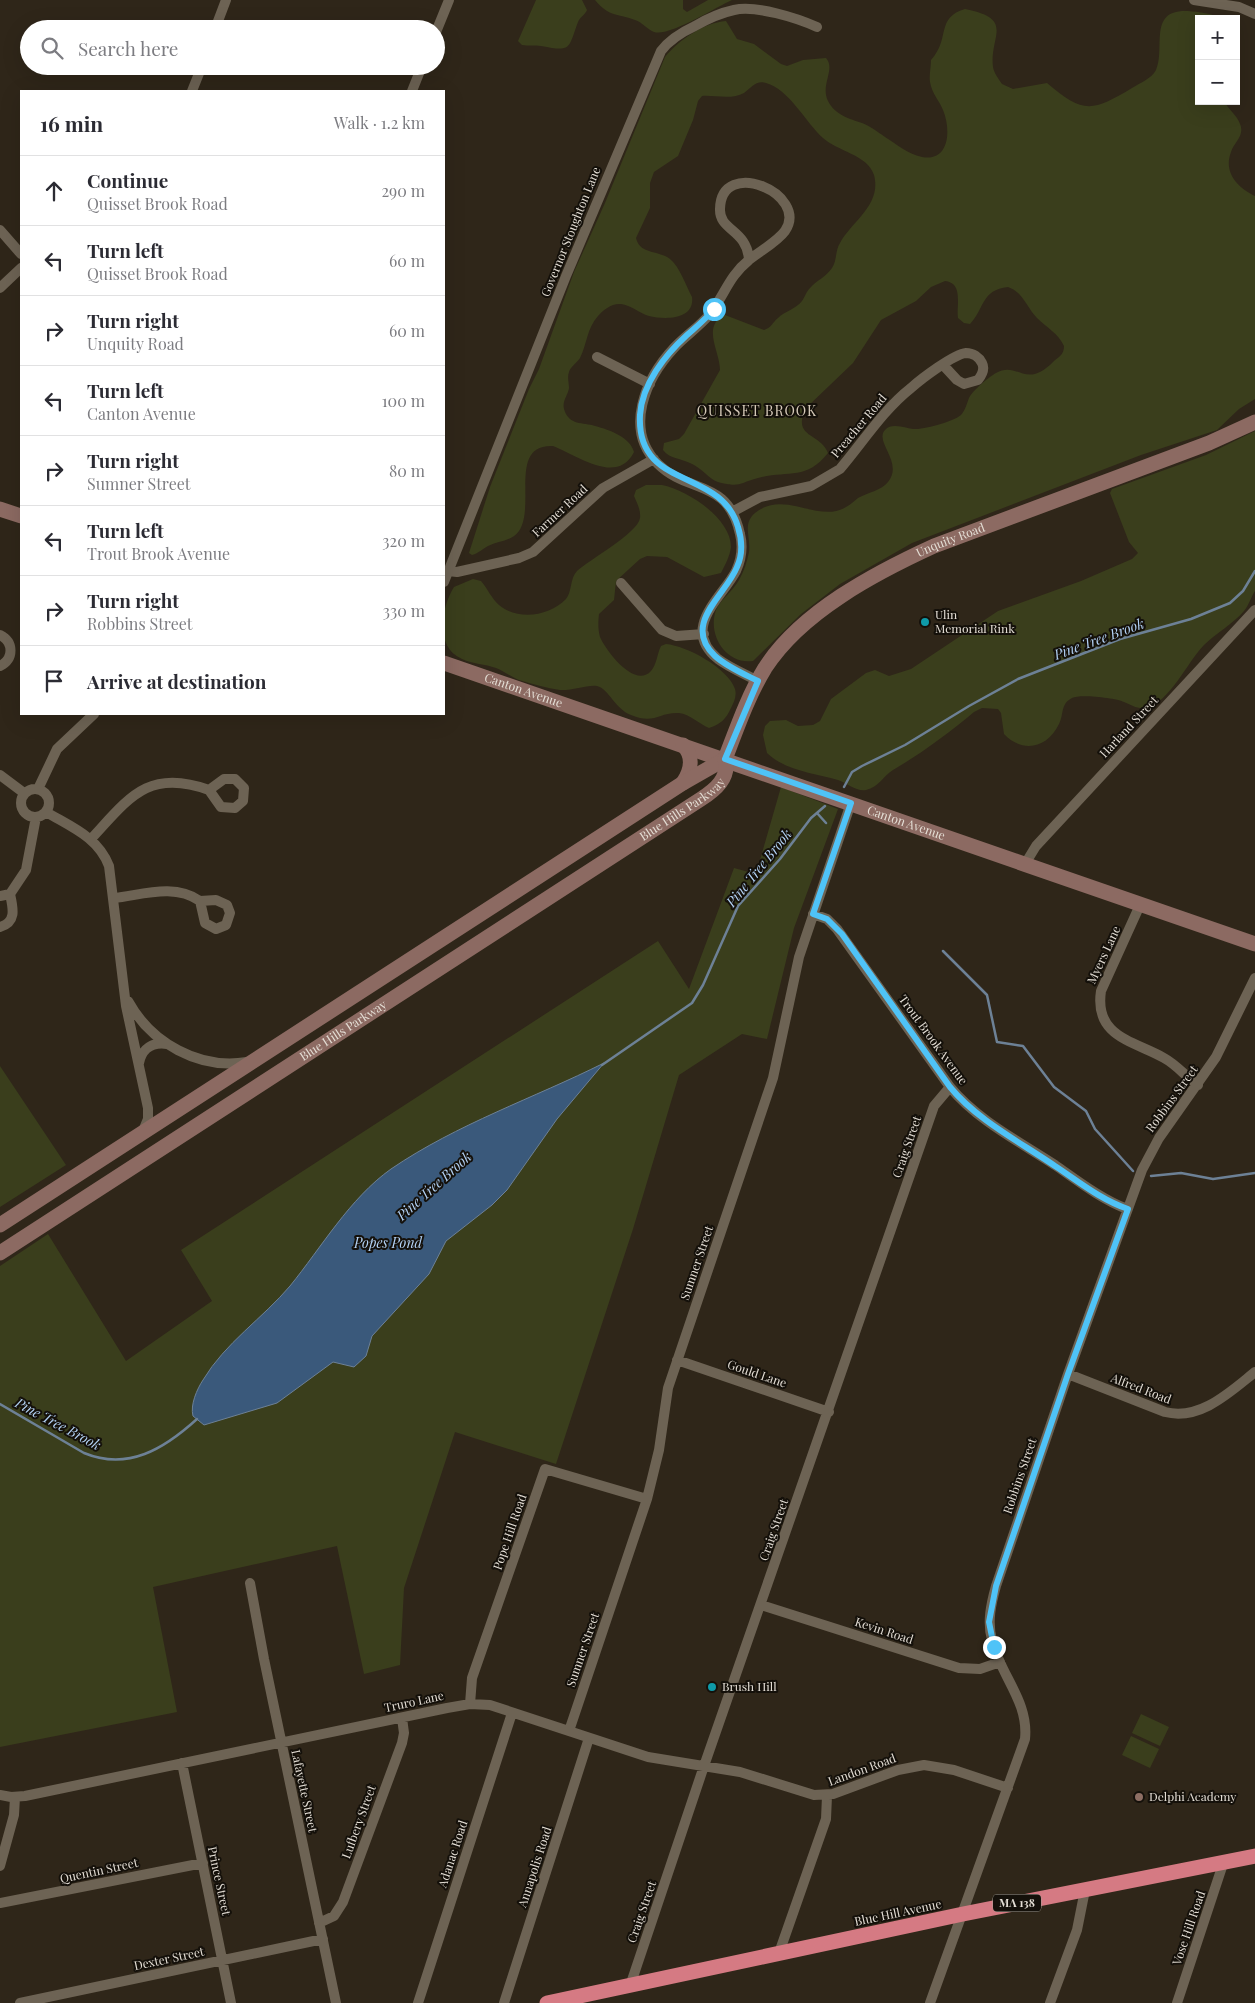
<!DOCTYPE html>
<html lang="en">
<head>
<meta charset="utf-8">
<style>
  :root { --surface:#fff; --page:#f2f2f3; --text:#2b2b33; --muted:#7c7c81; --line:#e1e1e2 }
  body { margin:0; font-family:"Playfair Display",serif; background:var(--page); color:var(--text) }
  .controls { position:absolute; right:15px; top:15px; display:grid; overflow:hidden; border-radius:0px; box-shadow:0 5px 20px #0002 }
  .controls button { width:45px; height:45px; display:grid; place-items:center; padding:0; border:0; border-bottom:1px solid var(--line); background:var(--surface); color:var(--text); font:25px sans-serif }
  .stop { position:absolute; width:15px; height:15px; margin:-11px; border:4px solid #4fc3f7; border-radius:50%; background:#fff }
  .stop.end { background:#4fc3f7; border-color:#fff; box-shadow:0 1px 5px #0008 }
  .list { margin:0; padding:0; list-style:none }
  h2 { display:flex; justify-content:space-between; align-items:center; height:65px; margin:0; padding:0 20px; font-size:21px }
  h2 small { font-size:16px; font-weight:400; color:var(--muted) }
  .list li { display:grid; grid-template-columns:32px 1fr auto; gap:15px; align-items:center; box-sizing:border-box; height:70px; padding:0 20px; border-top:1px solid var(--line) }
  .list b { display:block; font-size:19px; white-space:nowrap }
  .list p { margin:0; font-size:16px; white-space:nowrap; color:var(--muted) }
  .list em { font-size:16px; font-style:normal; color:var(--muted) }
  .icon { flex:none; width:28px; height:28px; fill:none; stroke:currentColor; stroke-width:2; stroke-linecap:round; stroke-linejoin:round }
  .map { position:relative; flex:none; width:1255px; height:2003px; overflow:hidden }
  .search { position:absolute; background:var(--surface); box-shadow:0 5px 20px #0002; left:20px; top:20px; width:425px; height:55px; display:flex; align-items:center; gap:12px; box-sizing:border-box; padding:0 18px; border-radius:28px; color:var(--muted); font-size:19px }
  .panel { position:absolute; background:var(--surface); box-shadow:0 5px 20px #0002; left:20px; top:90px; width:425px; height:625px; border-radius:0px }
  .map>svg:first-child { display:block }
  .green { fill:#3a3e1c }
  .water { fill:#3a597b; stroke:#6d8196 }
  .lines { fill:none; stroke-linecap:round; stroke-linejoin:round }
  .stream { stroke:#6d8196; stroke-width:2.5 }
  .street { stroke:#6d6354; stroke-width:10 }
  .secondary { stroke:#8c6a62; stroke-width:15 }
  .highway { stroke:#d57a83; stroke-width:15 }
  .route { stroke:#4fc3f7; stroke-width:6 }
  .culture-dot { fill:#0f9aa8; stroke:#14100a; stroke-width:2 }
  .education-dot { fill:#8d6e63; stroke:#14100a; stroke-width:2 }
  .labels { text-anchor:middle; stroke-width:4; stroke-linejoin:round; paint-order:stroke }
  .shield { fill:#14100a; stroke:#a6a098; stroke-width:1 }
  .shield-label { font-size:11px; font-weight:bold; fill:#e4ded5 }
  .street-label { font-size:12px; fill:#e4ded5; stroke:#14100a }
  .poi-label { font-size:12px; fill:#e4ded5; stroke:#14100a; text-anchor:start }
  .neighbourhood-label { font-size:14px; letter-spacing:1px; fill:#d5c9b8; stroke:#14100a }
  .water-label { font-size:14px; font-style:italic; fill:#b3d2f5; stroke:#14100a }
</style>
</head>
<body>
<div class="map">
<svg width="1255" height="2003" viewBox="0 0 1255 2003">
  <rect width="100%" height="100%" fill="#2f2619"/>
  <!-- green -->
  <path class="green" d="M536,0h46l5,10c-2,5 -7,7 -9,12 -10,27 -6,30 -37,24 -6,-1 -13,0 -19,-1l-4,-4z
    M595,0h88v9l4,3 21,-12h24c-16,7 -63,37 -78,32 -7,-3 -12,-10 -19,-12 -19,-7 -26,-3 -40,-20z
    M965,9c51,10 24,27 28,58 1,6 5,11 9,17l11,5 34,-6c36,31 45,29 85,5 8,-5 19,-9 24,-18 10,-22 -9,-61 32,-59 11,1 24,2 33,8h-22v82h25c4,8 13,14 16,23 5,12 -6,18 -9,28 -8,21 7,36 24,44v203l-16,10 -22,21 -76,25 -229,88 -72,41 -39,30 -48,47c-27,4 -46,-26 -37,-51 5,-11 17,-19 23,-30 5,-9 8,-18 10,-28 2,-15 -7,-28 6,-39 29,-24 64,11 91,-6 4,-2 8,-6 12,-9 9,-5 24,-8 30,-16 16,-20 -14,-40 -3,-52 8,-9 23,0 33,-1 8,-1 17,-3 26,-6 5,-2 12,-4 17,-8 4,-4 6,-12 8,-17 4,-8 20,-21 27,-25 22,-13 29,18 58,-12 6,-5 10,-7 10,-15 -6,-13 -17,-18 -27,-28 -10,-10 -14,-26 -29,-31 -27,3 -23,21 -38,37l-6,-1 -6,-5c-2,-12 6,-35 -13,-37l-14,6 -15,14 -35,19 -28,43 -47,45c-15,30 15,25 22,45 -22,28 -41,17 -70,25 -19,5 -18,10 -40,4 -8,-2 -17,-15 -28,-19 -10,-5 -20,-4 -27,-13l1,-7 15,-4 5,-5 36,-64c0,-19 -19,-44 5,-55l39,15c7,-2 8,-7 14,-12 7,-7 18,-9 24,-17 3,-4 4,-9 8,-13 7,-8 16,-11 22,-20 5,-7 3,-17 8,-25 12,-22 42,-38 34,-68 -6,-20 -37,-24 -51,-37 -17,-15 -34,-49 -57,-55 -10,-3 -15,5 -22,10 -12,7 -29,2 -42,3l-4,5 -5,19 -15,36 -24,16 -4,11v25l-14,30c4,17 23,12 34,21 10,8 16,27 22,38 3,23 -27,23 -43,19 -10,-3 -18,-11 -28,-12 -9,-1 -18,6 -23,12 -11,12 -11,28 -18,42 -3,5 -10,9 -11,14 -2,5 0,11 0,16 -1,7 -7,13 -5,21 5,17 19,13 31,17 15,4 35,11 39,26 -17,34 -57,3 -81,-6 -45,-2 -17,60 -34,85 -7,10 -21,10 -31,15 -6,3 -9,7 -16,9l-3,-2 21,-66 39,-98 10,-20 35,-97 31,-69 60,-146c14,-17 38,-34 61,-36l11,18 17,5 27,20 6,2 16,-6 23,-2c10,11 -6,27 2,43 7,14 22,18 34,22 8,3 16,9 23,14 11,7 25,18 37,20 28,5 29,-28 21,-47 -4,-10 -11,-16 -13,-28 -1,-7 1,-15 1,-22 20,-22 4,-42 34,-51z
    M1255,431v160c-4,6 -6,14 -11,20 -11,13 -28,22 -40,34 -17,17 -34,58 -59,63 -8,1 -14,-3 -21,-6 -9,-4 -44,-8 -52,-4 -12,6 -8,17 -13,26 -12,25 -37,29 -55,10l-3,-21 -3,-4 -16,-1 -8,4c-25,21 -52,41 -81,58 -10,6 -14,17 -27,20 -9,2 -19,-7 -28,-10 -24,-7 -52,-9 -71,-27l-4,-18 2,-9 5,-5 16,-1 12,6 15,-1 7,-4 11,-22 35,-26 9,-3 14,6 22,-7 87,-58 83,-30 51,-22 6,-6 -9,-11 -19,-49 2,-4 94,-34z
    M646,485c5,0 11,0 16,0 25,5 69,33 69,62 -1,9 -6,18 -10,26l-17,4 -37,-20 -20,-1 -7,3 -24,22 -2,19 -15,14c-1,8 -1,16 1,23 6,14 35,52 51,34 6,-7 6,-17 10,-25l5,-2c21,2 62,24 69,45 2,7 -1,13 -4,19 -5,11 -10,16 -22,20 -10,-4 -19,-14 -30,-15 -21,-1 -24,12 -48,2 -16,-6 -22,-26 -34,-29 -8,-2 -26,5 -37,4 -13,-2 -28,-6 -41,-10 -8,-3 -15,-9 -23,-12 -11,-4 -23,-4 -34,-9 -28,-12 -21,-51 -8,-72l19,-8 8,2c6,7 11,18 18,24 19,16 51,11 67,-6 6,-7 4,-21 11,-28 12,-11 61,-38 63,-53 1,-8 -3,-15 -6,-22l2,-6z
    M781,787l57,22 -44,119 -27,111 -25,-5 -63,41 -46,154 -77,235 -101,-32 -51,156 -4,77 -36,9 -27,-128 -184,41 24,125 -177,35v-481l48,-32 78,127 86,-60 -31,-51 477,-309 31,48 45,-121 22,6z
    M0,1066l66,99 -66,42z
    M1141,1714l28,13 -9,19 -28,-13z
    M1131,1736l28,13 -9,19 -28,-13z"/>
  <!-- water -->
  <path class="water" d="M604,1063l-47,56 -50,71 -15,15 -46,36 -17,33 -57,62 -6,20 -12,11 -21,-5 -56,41 -73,22 -11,-9c-3,-11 4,-27 10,-36 22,-37 60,-62 87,-94 31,-38 60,-88 101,-117 66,-45 143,-71 213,-106z"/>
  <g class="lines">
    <!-- stream -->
    <path class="stream" d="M844,787l8,-15 10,-6 43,-21 64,-39 49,-27 102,-40 71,-20 39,-16 13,-12 12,-20
      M817,813l9,10
      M943,951l44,44 10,47 26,4 31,41 32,24 9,18 38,42
      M602,1065l90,-62 11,-18 35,-79 42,-47 31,-41 14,-12
      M1151,1176l30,-3 32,6 42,-6
      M0,1404l84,49c44,18 80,-4 113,-34"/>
    <!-- street -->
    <path class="street" d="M1194,0l45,7 16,7
      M215,29l11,-29
      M436,32l13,-32
      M192,91l10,-25
      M412,91l10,-25
      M0,230l21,24
      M749,260c11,-9 28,-18 36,-29 25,-37 -64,-75 -65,-22 -1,22 27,20 29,51 -21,17 -24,35 -40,55 -10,12 -24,21 -35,33 -28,30 -51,81 -16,116 30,30 70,14 82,70 3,12 1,26 -4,37 -14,27 -56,57 -18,88 12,9 27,15 40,22
      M0,288l21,-20
      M597,357l53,27
      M732,512l28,-15 51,-11 29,-17c23,-27 43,-59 71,-81 10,-9 43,-34 55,-35 7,0 13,4 16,10 3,6 0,12 -4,17l-14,4 -7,-4 -13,-14
      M448,571l9,1 62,-14 14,-6 70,-64 51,-29
      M444,582l122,-306 95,-225c9,-12 21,-19 34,-25 12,-7 25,-13 39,-16 22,-5 63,8 83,17
      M621,583l41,47 14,6 28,-2
      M0,635c14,7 14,24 0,31
      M0,775l24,18
      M224,779h11l9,9 -1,13 -8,7 -14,-1 -12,-17z
      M38,789l19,-40 37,-35
      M21 803a14 14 0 1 1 28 0a14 14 0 1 1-28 0Z
      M46,812c25,15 52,25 63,54l17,140 22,102v11l-5,12
      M91,839c38,-41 57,-71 118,-49
      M1025,864l11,-18 219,-236
      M0,896l10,-2 16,-24 10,-53
      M114,898c28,-3 60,-15 86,3
      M216,900l11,5 3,8 -4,12 -10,4 -11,-6 -5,-22z
      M1140,905l-39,86c-7,46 33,50 63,67 13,7 22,19 34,27
      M813,914l14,5 10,10 113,158c27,33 70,55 105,78 23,16 46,34 72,44
      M0,927c17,-5 13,-19 10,-33
      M128,1001c23,42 71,69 119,61
      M139,1063c3,-15 14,-21 28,-19
      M677,1360l152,52
      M1068,1374l97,38c35,9 65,-20 90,-40
      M250,1583l14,76 72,344
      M761,1605l198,63 21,1 20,-7
      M470,1704l2,-26 73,-209 102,30
      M569,1731l78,-232 12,-49 9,-62 105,-310 26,-121 52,-154
      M182,1763l49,240
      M0,1795l11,2 14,-1 422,-88 23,-4 20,1 158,52 92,15 74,23 19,-1 65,-24 26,-5 30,5 54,18
      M0,1866l14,-51 1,-18
      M0,1903l203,-40
      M319,1923l15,-7 9,-14 59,-159 2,-10 -2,-15
      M779,1953l47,-134 1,-23
      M630,1986l74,-220 230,-660 16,-19
      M20,2003l303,-64
      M418,2003l94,-290
      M504,2003l85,-265
      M930,2003l95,-264c4,-38 -25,-64 -33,-99 -5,-18 -1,-36 4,-54l72,-212 74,-204 17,-32 57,-81 39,-79
      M1050,2003l27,-73 8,-40
      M1177,2003l47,-142"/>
    <!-- secondary -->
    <g class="secondary">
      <path d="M0,509l21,7"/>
      <path id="s1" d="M444,663l811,281"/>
      <path id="s2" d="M725,759c12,-31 23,-63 40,-91 36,-56 110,-95 169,-122l275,-103 46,-21"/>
      <path d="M683,783c8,-12 11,-27 0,-38"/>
      <path d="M0,1225l683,-442 42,-24"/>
      <path id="s3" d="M0,1253l701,-454c14,-9 29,-21 24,-40"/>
    </g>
    <!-- highway -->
    <path class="highway" d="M547,2003l416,-89 292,-58"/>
  </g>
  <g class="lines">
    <!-- route -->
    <path class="route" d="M714,309c-8,10 -18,18 -27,26 -22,20 -45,49 -47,80 -4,76 81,52 98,112 4,13 5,27 -1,40 -11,28 -56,57 -22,89 12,11 29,18 43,25l-33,78 126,44 -38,111 14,5 15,15 108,153c27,33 70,55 105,79 23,15 46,34 73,43l-60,165 -72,212 -7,36 5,25"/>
  </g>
  <!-- markers -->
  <g class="culture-dot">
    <circle cx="925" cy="622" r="5"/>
    <circle cx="712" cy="1687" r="5"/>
  </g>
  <circle class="education-dot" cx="1139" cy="1797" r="5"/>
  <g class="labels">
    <!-- shield labels -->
    <rect class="shield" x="993" y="1894.5" width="48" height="17" rx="4"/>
    <g class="shield-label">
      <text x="1017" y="1907">MA 138</text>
    </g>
    <!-- street labels -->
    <g class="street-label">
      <text transform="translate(571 232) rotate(-68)" y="4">Governor Stoughton Lane</text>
      <text transform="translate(859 426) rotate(-50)" y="4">Preacher Road</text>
      <text transform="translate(560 511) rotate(-43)" y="4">Farmer Road</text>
      <text dy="4" stroke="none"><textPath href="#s2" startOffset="328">Unquity Road</textPath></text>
      <text dy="4" stroke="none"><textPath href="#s1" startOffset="84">Canton Avenue</textPath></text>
      <text transform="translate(1129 727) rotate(-47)" y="4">Harland Street</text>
      <text dy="4" stroke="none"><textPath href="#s3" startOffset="814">Blue Hills Parkway</textPath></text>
      <text dy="4" stroke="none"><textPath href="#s1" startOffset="489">Canton Avenue</textPath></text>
      <text transform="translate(1104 955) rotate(-65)" y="4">Myers Lane</text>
      <text dy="4" stroke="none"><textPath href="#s3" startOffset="409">Blue Hills Parkway</textPath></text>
      <text transform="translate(933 1040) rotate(54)" y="4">Trout Brook Avenue</text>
      <text transform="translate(1172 1099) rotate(-54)" y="4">Robbins Street</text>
      <text transform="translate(907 1147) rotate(-71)" y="4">Craig Street</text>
      <text transform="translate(697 1263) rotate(-71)" y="4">Sumner Street</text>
      <text transform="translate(757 1374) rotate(19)" y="4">Gould Lane</text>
      <text transform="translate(1141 1389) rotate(21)" y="4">Alfred Road</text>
      <text transform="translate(1020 1476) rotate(-71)" y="4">Robbins Street</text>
      <text transform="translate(774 1530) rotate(-71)" y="4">Craig Street</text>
      <text transform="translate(510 1532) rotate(-71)" y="4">Pope Hill Road</text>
      <text transform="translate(884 1631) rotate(18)" y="4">Kevin Road</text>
      <text transform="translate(583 1650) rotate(-71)" y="4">Sumner Street</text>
      <text transform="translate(414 1702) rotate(-12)" y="4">Truro Lane</text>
      <text transform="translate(862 1770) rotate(-20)" y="4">Landon Road</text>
      <text transform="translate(304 1791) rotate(78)" y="4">Lafayette Street</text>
      <text transform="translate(359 1822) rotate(-70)" y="4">Lufbery Street</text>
      <text transform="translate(453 1854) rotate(-72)" y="4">Adanac Road</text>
      <text transform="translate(535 1867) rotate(-72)" y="4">Annapolis Road</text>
      <text transform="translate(99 1871) rotate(-12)" y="4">Quentin Street</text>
      <text transform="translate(219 1881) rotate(78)" y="4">Prince Street</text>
      <text transform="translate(642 1912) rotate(-71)" y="4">Craig Street</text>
      <text transform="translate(898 1913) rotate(-12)" y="4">Blue Hill Avenue</text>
      <text transform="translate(1189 1928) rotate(-71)" y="4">Vose Hill Road</text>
      <text transform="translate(169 1959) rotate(-12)" y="4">Dexter Street</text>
    </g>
    <!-- poi labels -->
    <g class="poi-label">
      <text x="935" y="619">Ulin<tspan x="935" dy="14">Memorial Rink</tspan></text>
      <text x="722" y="1691">Brush Hill</text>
      <text x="1149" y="1801">Delphi Academy</text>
    </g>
    <!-- neighbourhood labels -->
    <g class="neighbourhood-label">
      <text x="757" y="416">QUISSET BROOK</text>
    </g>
    <!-- water labels -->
    <g class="water-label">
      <text transform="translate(1099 639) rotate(-20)" y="5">Pine Tree Brook</text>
      <text transform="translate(759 868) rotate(-51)" y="5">Pine Tree Brook</text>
      <text transform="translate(434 1186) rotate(-42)" y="5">Pine Tree Brook</text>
      <text x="388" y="1248">Popes Pond</text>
      <text transform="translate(58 1424) rotate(28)" y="5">Pine Tree Brook</text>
    </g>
  </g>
</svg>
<div class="controls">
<button>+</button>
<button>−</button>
</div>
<div class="stop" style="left:714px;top:309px"></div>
<div class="stop end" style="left:994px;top:1647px"></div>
<div class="search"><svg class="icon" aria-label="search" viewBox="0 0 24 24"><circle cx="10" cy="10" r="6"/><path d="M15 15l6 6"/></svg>Search here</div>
<section class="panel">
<h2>16 min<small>Walk · 1.2 km</small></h2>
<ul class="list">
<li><svg class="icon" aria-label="ahead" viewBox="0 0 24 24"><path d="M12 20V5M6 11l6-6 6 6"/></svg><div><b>Continue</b><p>Quisset Brook Road</p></div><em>290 m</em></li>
<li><svg class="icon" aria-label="left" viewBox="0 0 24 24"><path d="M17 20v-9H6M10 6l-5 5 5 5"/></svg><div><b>Turn left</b><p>Quisset Brook Road</p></div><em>60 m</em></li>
<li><svg class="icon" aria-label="right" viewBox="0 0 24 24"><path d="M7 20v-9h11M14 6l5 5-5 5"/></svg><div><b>Turn right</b><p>Unquity Road</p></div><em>60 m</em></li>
<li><svg class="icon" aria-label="left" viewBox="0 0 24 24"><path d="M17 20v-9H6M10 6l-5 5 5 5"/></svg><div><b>Turn left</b><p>Canton Avenue</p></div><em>100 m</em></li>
<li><svg class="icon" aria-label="right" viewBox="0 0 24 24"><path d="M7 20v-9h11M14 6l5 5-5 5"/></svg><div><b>Turn right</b><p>Sumner Street</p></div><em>80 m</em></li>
<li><svg class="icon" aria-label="left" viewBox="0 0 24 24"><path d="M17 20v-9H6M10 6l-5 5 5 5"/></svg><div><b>Turn left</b><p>Trout Brook Avenue</p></div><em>320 m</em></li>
<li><svg class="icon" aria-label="right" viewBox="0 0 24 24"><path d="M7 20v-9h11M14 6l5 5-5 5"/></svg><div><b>Turn right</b><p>Robbins Street</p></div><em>330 m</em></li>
<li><svg class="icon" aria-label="arrive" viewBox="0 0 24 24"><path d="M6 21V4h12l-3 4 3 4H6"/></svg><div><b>Arrive at destination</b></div></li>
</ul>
</section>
</div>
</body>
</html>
